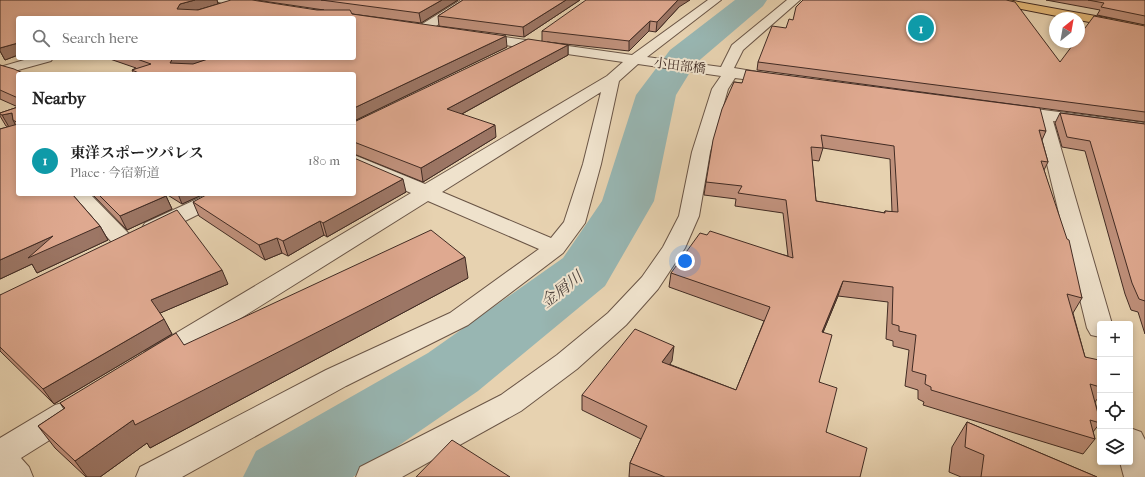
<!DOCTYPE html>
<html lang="en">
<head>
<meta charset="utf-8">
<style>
  :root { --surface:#fff; --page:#f6f6f6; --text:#222; --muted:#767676; --line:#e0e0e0; --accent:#8f2418 }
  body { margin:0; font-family:"IM FELL French Canon","Noto Serif JP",serif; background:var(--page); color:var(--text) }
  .controls { position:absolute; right:12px; bottom:12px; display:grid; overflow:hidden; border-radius:4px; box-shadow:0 2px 6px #0003 }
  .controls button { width:36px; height:36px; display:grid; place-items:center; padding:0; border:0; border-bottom:1px solid var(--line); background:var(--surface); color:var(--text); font:20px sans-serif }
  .compass { position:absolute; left:1049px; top:12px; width:36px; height:36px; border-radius:50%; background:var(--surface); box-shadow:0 2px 6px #0003; rotate:31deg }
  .you { position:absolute; left:685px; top:261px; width:14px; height:14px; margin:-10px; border:3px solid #fff; border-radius:50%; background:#1a73e8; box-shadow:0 0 0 6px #1a73e833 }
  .badge { display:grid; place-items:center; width:26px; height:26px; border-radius:50%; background:var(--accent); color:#fff; font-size:13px; font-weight:700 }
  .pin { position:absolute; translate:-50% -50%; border:2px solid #fff; box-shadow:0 1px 4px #0006 }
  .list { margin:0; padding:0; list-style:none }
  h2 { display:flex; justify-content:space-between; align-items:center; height:52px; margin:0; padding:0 16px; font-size:17px }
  h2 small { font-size:13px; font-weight:400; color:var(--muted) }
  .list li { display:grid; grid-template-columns:26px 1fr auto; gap:12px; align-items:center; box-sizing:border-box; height:72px; padding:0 16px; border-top:1px solid var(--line) }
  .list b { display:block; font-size:15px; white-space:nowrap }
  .list p { margin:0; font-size:13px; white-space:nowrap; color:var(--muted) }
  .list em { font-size:13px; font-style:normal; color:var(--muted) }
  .icon { flex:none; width:22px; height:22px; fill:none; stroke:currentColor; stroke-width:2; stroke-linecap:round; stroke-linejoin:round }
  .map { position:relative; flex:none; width:1145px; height:477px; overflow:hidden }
  .search { position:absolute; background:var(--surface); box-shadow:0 2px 6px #0003; left:16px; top:16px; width:340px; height:44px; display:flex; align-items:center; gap:10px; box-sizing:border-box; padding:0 14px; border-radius:4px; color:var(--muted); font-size:15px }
  .panel { position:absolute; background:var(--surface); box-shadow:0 2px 6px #0003; left:16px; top:72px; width:340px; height:124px; border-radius:4px }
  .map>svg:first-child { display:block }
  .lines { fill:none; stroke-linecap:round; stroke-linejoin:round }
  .river { fill:#98b6b2; fill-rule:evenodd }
  .minor-casing { stroke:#6a5546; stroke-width:2 }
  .highway-casing { stroke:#412b23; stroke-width:2 }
  .minor { fill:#efe2cc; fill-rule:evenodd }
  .highway { fill:#e4b978; fill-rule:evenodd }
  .wall { fill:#c0917c; stroke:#412b23; fill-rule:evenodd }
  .shaded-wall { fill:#9c7665; stroke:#412b23 }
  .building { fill:#dfa990; stroke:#412b23; fill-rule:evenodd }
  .labels { text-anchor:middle; stroke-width:4; stroke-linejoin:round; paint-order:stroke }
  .far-street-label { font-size:13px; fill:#412b23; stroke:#efe2cc }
  .water-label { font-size:16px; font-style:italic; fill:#524740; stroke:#efe2cc }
</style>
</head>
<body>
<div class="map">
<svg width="1145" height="477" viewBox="0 0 1145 477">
  <rect width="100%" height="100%" fill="#e7d2b0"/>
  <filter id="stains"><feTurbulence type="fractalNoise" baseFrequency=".005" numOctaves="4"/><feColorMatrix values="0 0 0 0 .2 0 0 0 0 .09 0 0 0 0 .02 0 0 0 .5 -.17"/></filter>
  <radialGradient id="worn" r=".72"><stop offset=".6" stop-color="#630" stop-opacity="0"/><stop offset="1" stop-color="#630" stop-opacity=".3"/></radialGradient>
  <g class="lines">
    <!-- river -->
    <path class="river" d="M735,0h32l-4,6 -68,58 -19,31 -22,106 -49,85 -127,105 -125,86h-110l13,-26 172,-98 135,-95 39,-57 34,-106 34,-45z"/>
    <defs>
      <path id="minor" d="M215,0h31l15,3 2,2c-5,5 -43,0 -48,-5z
        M461,0h14l-48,32h-8l-2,-3 2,-3z
        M708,0h13l-74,57 74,10 11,-22 55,-45h13l-57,50 -9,18 41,7 5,1 2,3 -2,3 -5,1 -40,-5 -7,11 -18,63 -11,64 -14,32 -27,41 -32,36 -49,44 -56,42 -119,66h-46l4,-10 141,-72 56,-40 51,-42 34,-36 21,-30 16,-31 13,-64 20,-63 9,-13 -83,-12 -19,17 -18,83 -16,59 -22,30 -95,72 -122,61 -164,91h-46l4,-10 186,-97 124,-57 89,-64 -111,-48 -262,164 -10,3 -10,-3 -4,-7 4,-7 265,-158 -57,-25v-13l71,29 182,-108 16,-14 -147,-21 -6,-4 1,-3 5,-1 156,22zM601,92l-18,72 -19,58 -13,16 -109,-46z
        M31,58h22l-2,3 -51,14v-8z
        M1013,106l132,17v10l-92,-12 59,203h-12v13l-9,-2 -4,-7 -51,-209 -29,-5 -2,-3 2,-3z
        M69,194h21l42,43 3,5 -3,5 -8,2 -8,-2z
        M208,194h26l-3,4 -70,35 -8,1 -8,-1 -3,-5 3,-5z
        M66,402l11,3 4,9 -4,9 -56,35 8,9 4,10h-33v-39l55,-33z
        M1130,428l11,4 4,8v37h-21l-4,-15h10z"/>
      <path id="highway" d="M984,0h24l137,25v8l-66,-13v-2h-12l-77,-15z"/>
    </defs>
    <!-- minor casing -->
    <use href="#minor" class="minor-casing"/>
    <!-- highway casing -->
    <use href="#highway" class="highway-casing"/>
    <!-- minor -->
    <use href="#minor" class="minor"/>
    <!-- highway -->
    <use href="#highway" class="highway"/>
  </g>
  <!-- wall -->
  <path class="wall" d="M0,0h217l1,4 99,6h7l-68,-10h202l-37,23 -69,-9 155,33 -153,74v-47h-220l-2,-4 4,-2 -29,-10h247l-336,-40v37l-13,5 -5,-9z
    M463,0h117l-56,37 -85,-11 -1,-10z
    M1046,0h99v25l-48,-10 3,-5z
    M679,7l-23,25 -7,-1 -20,20 -82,-9 21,3v10l-106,59 34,23 -73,45 -69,-28v-32l188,-81v-10z
    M793,20l267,42 85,-36v96l-388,-52 1,-8z
    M0,65l18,9v33l-18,-8z
    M734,82l312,49 -4,9 6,22 -4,8 38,128 -9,15 12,44 15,9v29l-5,7 5,19v2l-7,9 2,7 -12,15 -160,-49 1,-3 -6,-3v-9l-13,-4 4,-36 -16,-4v-5l-7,-2 2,-37 -50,-6 -15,36 -4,50 7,50 34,45h-231l1,-14 11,-24 -59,-29v-15l90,-34 -3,3 67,26 28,-69 -95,-34 2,-14 36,-38 81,21 -5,-43 -48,-7 1,-7 -32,-4 2,-13zM823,148l67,11 2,53 -7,-1 -1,2 -68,-12 -4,-41 7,1z
    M18,107v87h54l28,32 8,14 -71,33 -5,-9 -32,15v-150l8,-2 -2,-1 -6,-10v-3z
    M1060,113l85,11v210l-7,-22 -7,-2 -6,-16 -40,-143 -23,-4 -7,-24z
    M406,192l-79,45 -3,-2 -36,21 -6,-3 -17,7 -66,-44 -6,-14z
    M92,194h73l7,15 -45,21z
    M166,194h38l-22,10z
    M468,278l-318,170 -3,-5 -47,34h-14l-31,-29 -17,-22 26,-17 -4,-6 124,-58z
    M228,284l-68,29 12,21 -118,70 -54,-53v-56z
    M967,422l130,55h-136l-12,-5 3,-25z"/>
  <!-- shaded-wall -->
  <path class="shaded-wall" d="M195,0h22l1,4 -34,10 -7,-5 3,-5z
    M442,0h16l-37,23 -2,-10z
    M566,0h14l-56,37 -1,-10z
    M678,0h12l-11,7 -23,25 1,-10z
    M650,21l-1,10 -20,20v-10z
    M506,36l1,11 -153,74v-13z
    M18,43v12l-13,5 -5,-9v-3z
    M568,45v10l-119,66 -2,-12z
    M173,58h38l-33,12 -8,-7z
    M12,113l1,7 3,6 -7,1 -7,-12z
    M495,125l1,12 -73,45 -2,-14z
    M403,179l3,13 -79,45 -4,-14z
    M178,194h26l-22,10z
    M166,196l6,13 -45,21 -7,-14z
    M320,221l4,14 -36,21 -5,-15z
    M100,226l8,14 -71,33 -5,-9 -32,15v-19l53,-24z
    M277,238l5,15 -17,7 -6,-15z
    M465,257l3,21 -318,170 -3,-5 -47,34h-13l-12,-16 58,-41z
    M222,270l6,14 -70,30 -7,-14z
    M843,281l-5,15 -21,51 5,-15z
    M164,319l8,15 -118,70 -11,-15z
    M674,346l-2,15 -11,16 1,-15z"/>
  <!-- building -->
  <path class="building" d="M0,0h195l-15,4 -3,5 21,1 33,-10h21l65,10h33l2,4 154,22 -152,72v-34h-213l-9,-4 19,-6 -17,-6h40h-1l-3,5 23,1 18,-6h143v-40h-336v25l-18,5z
    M321,0h121l-23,13z
    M463,0h103l-43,27 -85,-11z
    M586,0h92l-21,22 -7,-1 -21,20 -87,-10z
    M803,0h203l9,2 45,60 15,-20h4v-6l15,-20 51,10v86l-387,-50 14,-36 14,2 3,-9 4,1 3,-13z
    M1088,0h57v16l-44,-9 3,-4z
    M528,39l40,6 -121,64 48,16 -74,43 -67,-26v-20z
    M0,65l14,4 11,5h-7v24l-18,-8z
    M746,70l294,38 6,23 -7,-1 9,32 -7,-1 26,78 2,1 13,58 -15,-4 18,63 14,3 1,6v21l-10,-3 10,37v2l-10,-3 5,19 -164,-49v-3l-6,-3 1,-9 -14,-4 4,-36 -17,-4v-5l-7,-2 1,-37 -50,-6 -21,51 10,3 -13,47 18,6 -11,44 41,16 -7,29h-195l-35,-14 17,-37 -65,-31 53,-66 39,17 -12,16 74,28 34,-83 -99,-34 29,-40 7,2 3,-4 83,27 -7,-58 -48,-7 4,-7 -36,-4 7,-42 9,-31 12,-27 8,1zM821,135l73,11 4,66 -13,-1v2l-69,-12 -5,-54 12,1z
    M18,107v16l-5,-3 -1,-7 -10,2 -2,-1v-1z
    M1060,113l85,11v177l-6,-2 -7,-16 -42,-142 -23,-4z
    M18,124v70h54l28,32 -72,32 25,-22 -53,24v-131z
    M354,158l49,21 -80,44 -3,-2 -37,20 -6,-3 -18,7 -66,-43 15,-8h146z
    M98,194h67l1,2 -46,20z
    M177,210l45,60 -71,30 13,19 -121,70 -43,-42v-52z
    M431,230l34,27 -330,168 -2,-5 -58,41 -37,-35 27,-18 -5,-5 116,-70 8,12z
    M967,422l130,55h-116l3,-22 -19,-8z
    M452,440l58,37h-94z"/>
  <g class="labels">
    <!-- far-street labels -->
    <g class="far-street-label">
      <text transform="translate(680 65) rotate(7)" y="5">小田部橋</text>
    </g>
    <!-- water labels -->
    <g class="water-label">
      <text transform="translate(561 289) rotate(-38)" y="6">金屑川</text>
    </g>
  </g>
  <rect width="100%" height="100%" filter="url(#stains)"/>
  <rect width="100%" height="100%" fill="url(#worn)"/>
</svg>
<div class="controls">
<button>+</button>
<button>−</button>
<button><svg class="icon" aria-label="locate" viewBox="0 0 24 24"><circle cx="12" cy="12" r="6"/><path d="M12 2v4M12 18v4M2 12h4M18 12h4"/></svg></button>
<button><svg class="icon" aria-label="layers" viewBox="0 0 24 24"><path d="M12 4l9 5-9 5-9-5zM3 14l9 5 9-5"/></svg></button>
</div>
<svg class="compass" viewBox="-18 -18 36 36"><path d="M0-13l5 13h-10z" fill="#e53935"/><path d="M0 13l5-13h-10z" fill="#767676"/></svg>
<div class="you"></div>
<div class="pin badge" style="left:921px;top:28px;background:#0f9aa8">1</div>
<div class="search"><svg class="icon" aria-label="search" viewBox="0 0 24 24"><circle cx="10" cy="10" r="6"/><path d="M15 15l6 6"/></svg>Search here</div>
<section class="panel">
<h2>Nearby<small></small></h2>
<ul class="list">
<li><span class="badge" style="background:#0f9aa8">1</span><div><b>東洋スポーツパレス</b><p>Place · 今宿新道</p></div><em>180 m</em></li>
</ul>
</section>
</div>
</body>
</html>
